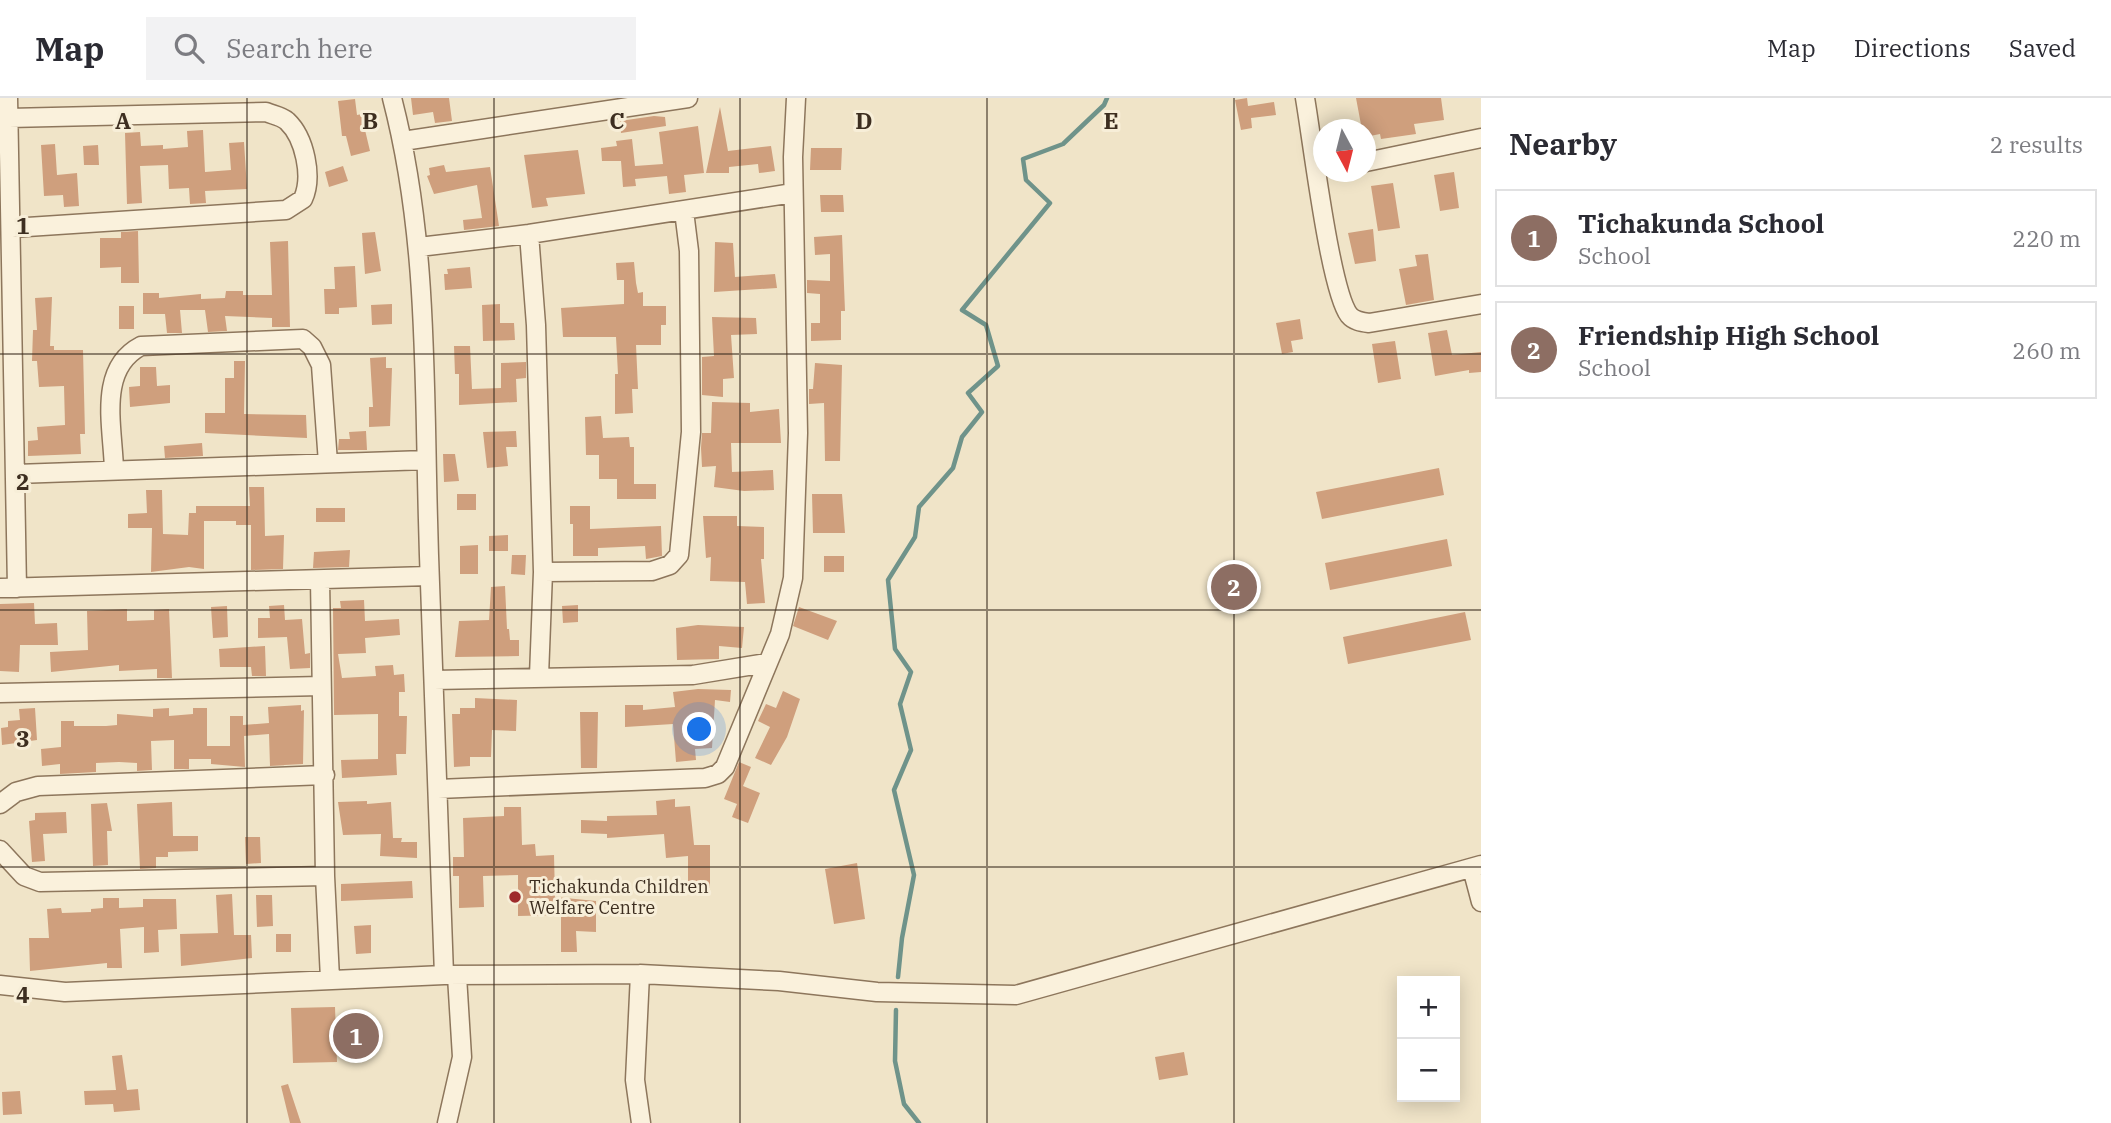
<!DOCTYPE html>
<html lang="en">
<head>
<meta charset="utf-8">
<style>
  :root { --surface:#fff; --page:#f2f2f3; --text:#2b2b33; --muted:#7c7c81; --line:#e1e1e2; --accent:#9e2a2b }
  body { margin:0; font-family:"IBM Plex Serif",serif; background:var(--page); color:var(--text) }
  .controls { position:absolute; right:21px; bottom:21px; display:grid; overflow:hidden; border-radius:0px; box-shadow:0 4px 18px #0003 }
  .controls button { width:63px; height:63px; display:grid; place-items:center; padding:0; border:0; border-bottom:2px solid var(--line); background:var(--surface); color:var(--text); font:35px sans-serif }
  .compass { position:absolute; left:1313px; top:21px; width:63px; height:63px; border-radius:50%; background:var(--surface); box-shadow:0 4px 18px #0003; rotate:173deg }
  .you { position:absolute; left:700px; top:632px; width:24px; height:24px; margin:-18px; border:5px solid #fff; border-radius:50%; background:#1a73e8; box-shadow:0 0 0 10px #1a73e833 }
  .badge { display:grid; place-items:center; width:46px; height:46px; border-radius:50%; background:var(--accent); color:#fff; font-size:23px; font-weight:700 }
  .pin { position:absolute; translate:-50% -50%; border:4px solid #fff; box-shadow:0 2px 7px #0006 }
  .list { margin:0; padding:0; list-style:none }
  h2 { display:flex; justify-content:space-between; align-items:center; height:91px; margin:0; padding:0 28px; font-size:30px }
  h2 small { font-size:23px; font-weight:400; color:var(--muted) }
  .list li { display:grid; grid-template-columns:46px 1fr auto; gap:21px; align-items:center; box-sizing:border-box; height:98px; margin:0 14px 14px; padding:0 14px; border:2px solid var(--line); border-radius:0px }
  .list b { display:block; font-size:26px; white-space:nowrap }
  .list p { margin:0; font-size:23px; white-space:nowrap; color:var(--muted) }
  .list em { font-size:23px; font-style:normal; color:var(--muted) }
  .icon { flex:none; width:38px; height:38px; fill:none; stroke:currentColor; stroke-width:2; stroke-linecap:round; stroke-linejoin:round }
  .map { position:relative; flex:none; width:1481px; height:1025px; overflow:hidden }
  header { display:flex; align-items:center; gap:42px; box-sizing:border-box; height:98px; padding:0 35px; background:var(--surface); border-bottom:2px solid var(--line) }
  header strong { font-size:33px }
  nav { display:flex; gap:38px; margin-inline-start:auto; font-size:24px }
  .search { width:490px; height:63px; background:var(--page); display:flex; align-items:center; gap:18px; box-sizing:border-box; padding:0 24px; border-radius:0px; color:var(--muted); font-size:26px }
  main { display:flex }
  aside { flex:1; background:var(--surface) }
  .map>svg:first-child { display:block }
  .lines { fill:none; stroke-linecap:round; stroke-linejoin:round }
  .stream { stroke:#6f938a; stroke-width:4.5 }
  .building { fill:#cf9f7d }
  .minor-casing { stroke:#8d765c; stroke-width:21 }
  .minor { stroke:#faf1dc; stroke-width:18 }
  .grid { fill:none; stroke:#3d2e20; stroke-width:2; stroke-opacity:0.55 }
  .poi-dot { fill:#9e2a2b; stroke:#f7eed8; stroke-width:2.5 }
  .labels { text-anchor:middle; stroke-width:6; stroke-linejoin:round; paint-order:stroke }
  .poi-label { font-size:18px; fill:#3d2e20; stroke:#f7eed8; text-anchor:start }
  .grid-label { font-size:23px; text-anchor:middle; font-weight:bold; fill:#3d2e20; stroke:#f7eed8; stroke-width:6; stroke-linejoin:round; paint-order:stroke }
</style>
</head>
<body>
<header>
<strong>Map</strong>
<div class="search"><svg class="icon" aria-label="search" viewBox="0 0 24 24"><circle cx="10" cy="10" r="6"/><path d="M15 15l6 6"/></svg>Search here</div>
<nav><a>Map</a><a>Directions</a><a>Saved</a></nav>
</header>
<main>
<div class="map">
<svg width="1481" height="1025" viewBox="0 0 1481 1025">
  <rect width="100%" height="100%" fill="#f0e4c8"/>
  <g class="lines">
    <!-- stream -->
    <path class="stream" d="M898,879l4,-39 12,-63 -20,-85 17,-40 -11,-46 11,-32 -16,-23 -7,-69 27,-43 4,-30 34,-39 9,-31 20,-25 -14,-19 30,-27 -12,-41 -24,-15 88,-107 -24,-23 -3,-21 40,-15 41,-39 3,-7
      M896,912l-1,51 9,43 15,19"/>
  </g>
  <!-- building -->
  <path class="building" d="M411,0h38l3,23 -17,2 -2,-11 -20,3z
    M1247,0l1,8 26,-4 2,13 -25,3 1,10 -11,2 -6,-30z
    M1356,0h85l3,22 -30,4 2,10 -35,5 -1,-5 -10,2 -1,-5 -7,-1z
    M355,1l2,16 10,-2 2,16 -4,1 5,21 -19,5 -5,-20h-4l-4,-35z
    M720,9l8,44 43,-5 4,25 -16,2 -1,-9 -29,3v6h-23z
    M654,18l11,1 1,9 -45,7 -1,-12z
    M698,28l6,47 -20,2 2,17 -17,2 -2,-18 -32,3 1,7 -13,1 -2,-26h-19l-1,-13 16,-2 -1,-5 16,-2 3,27 28,-2 -4,-32z
    M203,32l2,42 26,-2 -2,-27 15,-1 3,47 -42,2 1,12 -16,1 -1,-16 -20,1 -1,-24 -28,1 2,37 -15,1 -2,-71 15,-1 1,14 22,-1v4l25,-2 -1,-16z
    M55,46l2,31 20,-2 2,33 -15,1 -1,-12 -19,1 -3,-51z
    M98,47l1,20h-15l-1,-19z
    M811,50h31l-1,22h-31z
    M578,52l7,44 -39,4 2,8 -16,2 -8,-53z
    M444,67l2,7 44,-5 9,59 -35,4 -1,-10 19,-2 -5,-33 -43,9 -7,-18 3,-1 -1,-7z
    M343,68l5,15 -19,6 -4,-15z
    M1454,74l5,36 -19,3 -6,-36z
    M1393,85l7,45 -22,3 -7,-45z
    M820,97h23l1,17h-23z
    M1373,131l3,32 -21,3 -7,-31z
    M138,133l1,52h-18v-16l-21,1v-30h21v-6z
    M375,134l6,39 -16,3 -3,-41z
    M842,137l3,76h-4v29l-30,1v-18h9v-29l-13,-1v-13l23,1v-27l-15,1 -1,-18z
    M288,143l2,86h-18v-9l-47,-2 2,15 -19,1 -3,-22h-25l2,23h-15l-2,-19h-22v-21h16v5l42,-4v5l24,-1 1,-7h17v4h29l-2,-53z
    M715,144l18,1 2,34 40,-3 2,14 -63,4z
    M1428,156l6,46 -28,5 -7,-36 18,-3 -2,-11z
    M634,164l2,21 2,10 5,-1v14h23v19h-5v20h-25l2,44h-6l1,24 -18,1v-40h3l-2,-37h-53l-2,-29 63,-4v-24h-7l-1,-17z
    M355,168l2,41 -18,1v6h-14l-1,-25h11l-1,-22z
    M470,169l2,21 -27,2 -1,-16h4l-1,-5z
    M52,199l-2,49h4v4h29l2,84h-5l1,20 -53,2v-15l10,-1 -1,-13 28,-2 -1,-39 -25,1 -2,-26h-5l1,-31h4l-2,-32z
    M392,206v20l-20,1 -1,-20z
    M500,206v19h14l1,17 -32,1 -1,-36z
    M119,208h15v23h-15z
    M712,219l44,1 1,16 -26,1 3,43 -11,1v18l-21,-2v-38l12,-1z
    M1300,221l3,20 -12,2 2,11 -11,2 -6,-31z
    M1447,232l5,25 29,-3v20l-12,1v-3l-34,6 -7,-43z
    M1395,243l6,38 -23,4 -6,-39z
    M454,248h16l2,43 29,-1v-25l25,-1v16l-10,1 1,23 -58,3v-31h-4z
    M386,259v11h6l-2,58 -21,1v-20h4l-3,-49z
    M234,263h11l-1,53 62,1 1,23 -102,-5v-20h20v-35h9z
    M815,265l27,2 -2,96h-15l-1,-58 -15,1v-15h4z
    M140,269h16l1,19 13,-1v18l-40,4 -1,-20 11,-1z
    M712,304l38,1v9l29,-3 2,34h-50l1,29 41,-2 1,20 -30,1 -30,-4 2,-21 -14,1 -1,-19 1,-15h9z
    M601,318l2,22 26,-1 1,10h4v37h22v15h-39v-20h-18v-24h-13l-1,-38z
    M366,333l1,19h-29l1,-11h11l-1,-7z
    M516,333l1,16h-11l2,19 -21,2 -4,-36z
    M202,345l1,13 -38,2 -1,-12z
    M443,356h12l4,27 -15,1z
    M1439,370l5,27 -122,24 -6,-27z
    M249,389h15l1,49 19,-1 -1,34 -32,1v-45h-15v-4h-32v48l-15,-2 -38,5 1,-44h-24v-14l19,-1 -1,-23h16l1,44 25,1 1,-22h7v-7h54z
    M457,396h19v16h-19z
    M812,396h30l3,39h-32z
    M570,408h20v23l71,-3 1,30 -16,3 -1,-13 -47,2v8h-25v-32h-3z
    M316,410h29v14h-29z
    M703,418h34v10l27,1v32h-3l4,44 -18,1 -2,-22 -35,-1 1,-24 -5,1z
    M508,437v16h-19v-15z
    M1447,441l5,27 -122,24 -5,-27z
    M478,447v29h-18v-28z
    M350,452l-1,17 -36,1 1,-16z
    M512,457h14l-1,20 -14,-1z
    M824,458h20v16h-20z
    M505,488l2,43h2l1,11h9v16l-64,1 4,-36 30,-1 2,-33z
    M364,502l1,21 34,-2 1,16 -35,3 1,15 -28,1 4,24 34,-2 -1,-10 18,-1 1,10 10,-1 1,18h-6v24h8l-1,38h-10l1,21 -55,3 -1,-18 37,-1v-45l-44,1v-4l-1,-103h8l-1,-7z
    M34,505l1,21 22,-1 1,22h-38l-1,27 -19,-1v-67z
    M284,507l1,15 17,-1 3,35 5,-1v15l-20,1 -3,-32 -29,1v-20h12l-1,-12z
    M578,507v17l-15,1 -1,-17z
    M227,508l1,31 -15,1 -2,-31z
    M799,509l38,14 -9,19 -35,-14z
    M127,511v12l27,-1v-10l15,-1 3,69h-15v-9l-38,2v-6l-68,7 -1,-20 38,-2 -1,-39z
    M1465,514l6,28 -123,24 -5,-27z
    M698,527l46,2 -2,21 -23,-2v13l-42,1 -1,-32z
    M265,548l1,30h-14l-1,-9h-31l-1,-18z
    M698,591l33,1 -1,12 -15,-2 -3,48 -17,1 1,11 -20,2 -3,-38 -48,3v-22h18v5l32,-3 -2,-15z
    M783,593l17,8 -13,38 -16,28 -16,-7 15,-31 -12,-6 8,-17 10,4z
    M475,600l42,2 -1,31 -24,-1 -1,27h-21v9l-16,1 -2,-53h8v-6h15z
    M301,607v6l3,-1 -1,54 -37,2h4l-1,-32 -25,2 1,31 -34,-3v-5h-22v10h-15v-29l-23,1 1,29 -15,1v-8l-18,-1 -23,1v9l-36,2v-10l-18,2 -1,-17 20,-2v-26h13v5h32l11,-1v-11l36,3v-8l16,-1v8l24,-2v-6h14v38h23v-30h13v9l26,-2 -1,-16z
    M35,610l2,32 -35,5 -1,-17 7,-1v-6l12,-1 -1,-11z
    M580,614h18l-1,56h-16z
    M739,664l12,5 -8,19 17,7 -12,30 -16,-6 5,-13 -13,-5z
    M675,701v8l15,-1 4,39h16v43h-22v-32l-22,2 -2,-24 -57,4v-4l-26,-1v-13l26,1v-5l50,-1 -1,-14z
    M367,703v3l24,-2 2,36h9l-1,4h16v16l-37,-2 1,-22 -38,1 -5,-33z
    M172,704l1,34h25v15l-30,1v5h-12v11l-16,1 -3,-65z
    M107,705l5,28h-5l1,34 -15,1 -2,-62z
    M504,709h17l1,38 13,-1 1,12 18,-1 1,42 41,4v31l-20,-1 1,21h-16v-37l-43,1v-41l-35,1 1,31 -25,1v-32h-6v-19h11l-1,-39 41,-2z
    M66,714l1,21 -24,1 2,27 -13,1 -3,-41 6,-1v-7z
    M245,739h15l1,26 -15,1z
    M857,765l8,56 -31,5 -9,-55z
    M412,783l1,17 -72,3v-17z
    M232,796l2,41h17l1,23 -71,8 -1,-32 38,-1 -2,-38z
    M256,797h16l1,31 -16,1z
    M103,800h16v10l24,-1v-8h33l1,30 -19,1 1,22 -15,1v-26l-24,2 2,39h-15v-5l-77,8 -1,-33h20l-2,-29 14,-1 1,5 29,-1v-3l12,-1z
    M371,827v28l-15,1 -2,-28z
    M276,836h15v18h-15z
    M335,909l2,55 -44,1 -2,-55z
    M1184,954l4,23 -29,5 -4,-23z
    M122,957l5,35 11,-1 2,21 -26,2 -1,-8 -28,1 -1,-14 32,-1 -4,-34z
    M288,986l13,39h-11l-9,-37z
    M20,993l2,23 -19,1 -1,-23z"/>
  <g class="lines">
    <defs>
      <path id="minor" d="M8,0l9,490
        M392,0c36,138 32,280 36,422 4,152 11,304 16,455
        M1305,0c7,40 25,192 44,217 5,6 12,7 20,8l112,-19
        M9,20l257,-6c7,3 15,4 21,9 18,17 26,56 16,78l-17,11 -274,18
        M403,43l285,-43
        M1366,64l115,-24
        M529,136l7,91 7,247 -4,104
        M419,149l110,-13 264,-41
        M114,372c-1,-43 -17,-101 27,-124l162,-7 9,8 9,18 7,98
        M16,376l410,-14
        M543,474l109,-1 18,-6 9,-10 12,-123 -2,-181 -5,-40
        M320,482l5,296 5,103
        M0,490l429,-12
        M434,582l259,-5 74,-12
        M0,595l321,-7
        M438,691l267,-11 13,-4 7,-7 55,-133 13,-56 5,-145 -5,-276 3,-59
        M0,706l16,-12 22,-6 287,-11
        M0,752l24,26 16,6 285,-6
        M1472,770l9,34
        M640,876l-5,106 6,43
        M0,887l65,7 379,-17 196,-1 139,7 98,11 139,3 465,-130
        M447,1025l15,-66 -5,-81"/>
    </defs>
    <!-- minor casing -->
    <use href="#minor" class="minor-casing"/>
    <!-- minor -->
    <use href="#minor" class="minor"/>
  </g>
  <!-- grid -->
  <path class="grid" d="M247,0v1025M494,0v1025M740,0v1025M987,0v1025M1234,0v1025M0,256h1481M0,512h1481M0,769h1481"/>
  <!-- markers -->
  <circle class="poi-dot" cx="515" cy="799" r="7"/>
  <g class="labels">
    <!-- poi labels -->
    <g class="poi-label">
      <text x="529" y="795">Tichakunda Children<tspan x="529" dy="21">Welfare Centre</tspan></text>
    </g>
  </g>
  <g class="grid-label">
    <text x="123" y="31">A</text>
    <text x="370" y="31">B</text>
    <text x="617" y="31">C</text>
    <text x="864" y="31">D</text>
    <text x="1111" y="31">E</text>
    <text x="23" y="136">1</text>
    <text x="23" y="392">2</text>
    <text x="23" y="649">3</text>
    <text x="23" y="905">4</text>
  </g>
</svg>
<div class="controls">
<button>+</button>
<button>−</button>
</div>
<svg class="compass" viewBox="-18 -18 36 36"><path d="M0-13l5 13h-10z" fill="#e53935"/><path d="M0 13l5-13h-10z" fill="#7c7c81"/></svg>
<div class="you"></div>
<div class="pin badge" style="left:356px;top:938px;background:#8d6e63">1</div>
<div class="pin badge" style="left:1234px;top:489px;background:#8d6e63">2</div>
</div>
<aside>
<h2>Nearby<small>2 results</small></h2>
<ul class="list">
<li><span class="badge" style="background:#8d6e63">1</span><div><b>Tichakunda School</b><p>School</p></div><em>220 m</em></li>
<li><span class="badge" style="background:#8d6e63">2</span><div><b>Friendship High School</b><p>School</p></div><em>260 m</em></li>
</ul>
</aside>
</main>
</body>
</html>
